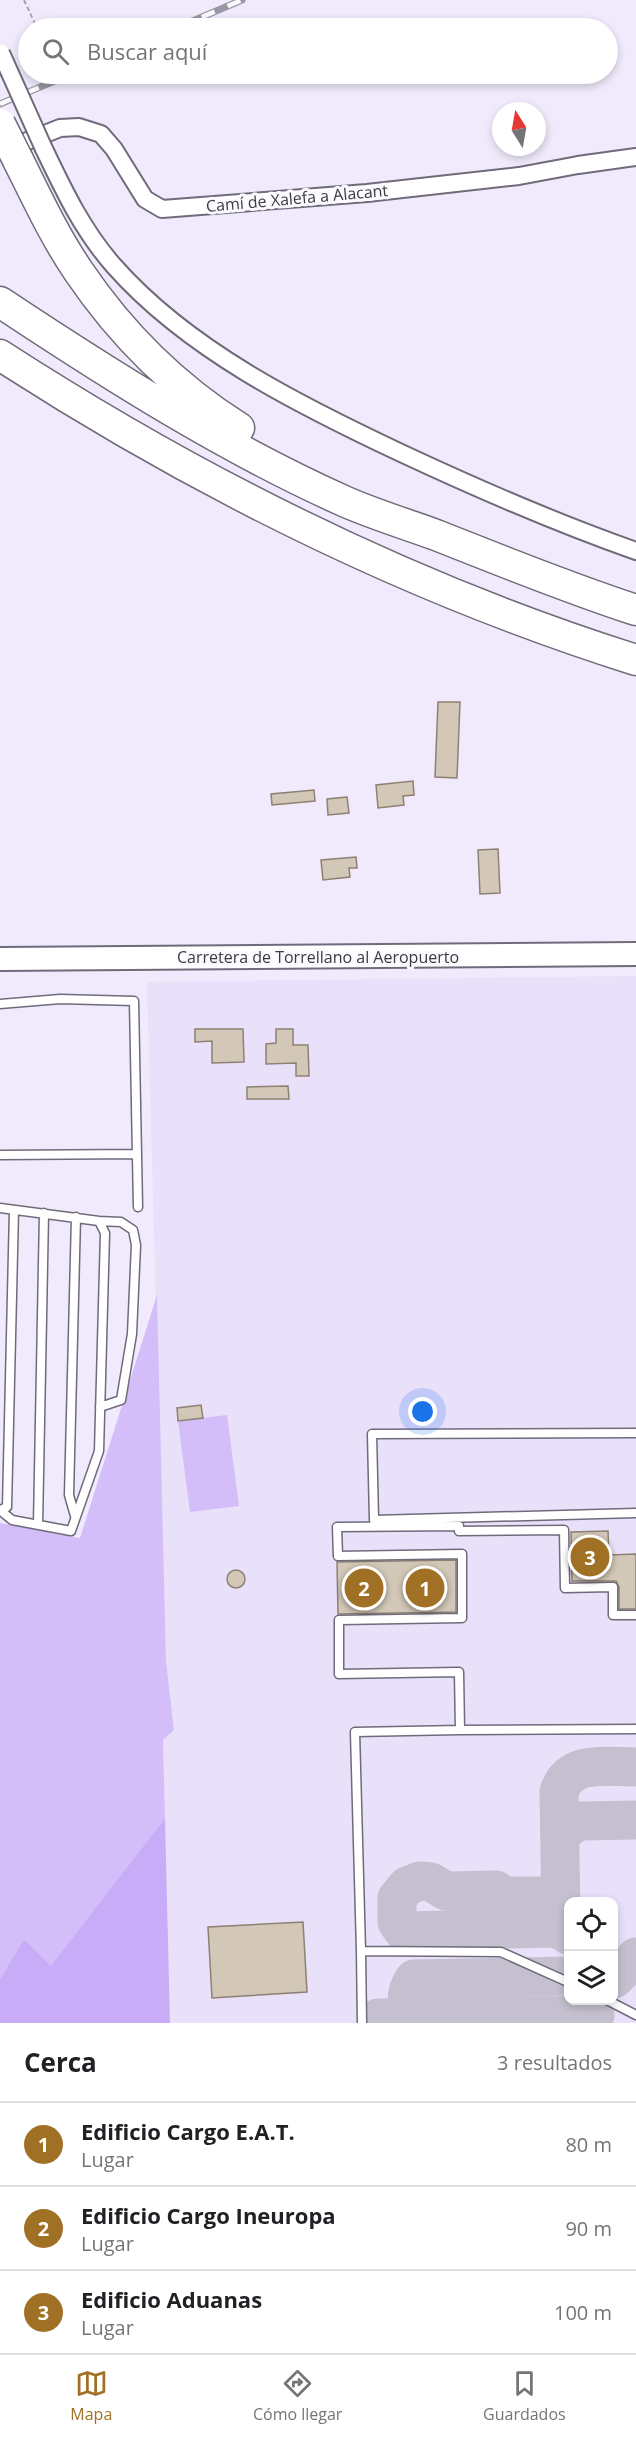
<!DOCTYPE html>
<html lang="es">
<head>
<meta charset="utf-8">
<style>
  :root { --surface:#fff; --page:#f2f2f2; --text:#202124; --muted:#757577; --line:#e0e0e0; --accent:#a07124 }
  body { margin:0; font-family:"Open Sans",sans-serif; background:var(--page); color:var(--text) }
  .controls { position:absolute; right:18px; bottom:18px; display:grid; overflow:hidden; border-radius:12px; box-shadow:0 3px 9px #0003 }
  .controls button { width:54px; height:54px; display:grid; place-items:center; padding:0; border:0; border-bottom:2px solid var(--line); background:var(--surface); color:var(--text); font:30px sans-serif }
  .compass { position:absolute; left:492px; top:102px; width:54px; height:54px; border-radius:50%; background:var(--surface); box-shadow:0 3px 9px #0003; rotate:349deg }
  .you { position:absolute; left:423px; top:1412px; width:21px; height:21px; margin:-15px; border:4px solid #fff; border-radius:50%; background:#1a73e8; box-shadow:0 0 0 9px #1a73e833 }
  .badge { display:grid; place-items:center; width:39px; height:39px; border-radius:50%; background:var(--accent); color:#fff; font-size:20px; font-weight:700 }
  .pin { position:absolute; translate:-50% -50%; border:3px solid #fff; box-shadow:0 2px 6px #0006 }
  .list { margin:0; padding:0; list-style:none }
  h2 { display:flex; justify-content:space-between; align-items:center; height:78px; margin:0; padding:0 24px; font-size:26px }
  h2 small { font-size:20px; font-weight:400; color:var(--muted) }
  .list li { display:grid; grid-template-columns:39px 1fr auto; gap:18px; align-items:center; box-sizing:border-box; height:84px; padding:0 24px; border-top:2px solid var(--line) }
  .list b { display:block; font-size:22px; white-space:nowrap }
  .list p { margin:0; font-size:20px; white-space:nowrap; color:var(--muted) }
  .list em { font-size:20px; font-style:normal; color:var(--muted) }
  .icon { flex:none; width:33px; height:33px; fill:none; stroke:currentColor; stroke-width:2; stroke-linecap:round; stroke-linejoin:round }
  .map { position:relative; flex:none; width:636px; height:2023px; overflow:hidden }
  .search { position:absolute; background:var(--surface); box-shadow:0 3px 9px #0003; left:18px; right:18px; top:18px; height:66px; display:flex; align-items:center; gap:15px; box-sizing:border-box; padding:0 21px; border-radius:33px; color:var(--muted); font-size:22px }
  .sheet { height:330px; background:var(--surface) }
  nav { display:flex; justify-content:space-around; align-items:center; box-sizing:border-box; height:84px; border-top:2px solid var(--line); background:var(--surface); font-size:16px; color:var(--muted) }
  nav a { display:grid; justify-items:center; gap:3px }
  nav .on { color:var(--accent) }
  .map>svg:first-child { display:block }
  .built { fill:#e9e0fa; fill-rule:evenodd }
  .green { fill:#d3bef9 }
  .forest { fill:#c8acf8 }
  .lines { fill:none; stroke-linecap:round; stroke-linejoin:round }
  .taxiway { stroke:#c5c0d0; stroke-width:39 }
  .building { fill:#d3c8b7; stroke:#8c8172; stroke-width:1.5 }
  .lane-casing { stroke:#706a7a; stroke-width:11 }
  .street-casing { stroke:#706a7a; stroke-width:20 }
  .secondary-casing { stroke:#706a7a; stroke-width:26 }
  .highway-casing { stroke:#706a7a; stroke-width:33 }
  .path { stroke:#a6a1af; stroke-width:2; stroke-dasharray:4.5 3; stroke-linecap:butt }
  .lane { stroke:#fff; stroke-width:8 }
  .street { stroke:#fff; stroke-width:16 }
  .secondary { stroke:#fff; stroke-width:22 }
  .highway { stroke:#fff; stroke-width:30 }
  .rail-casing { stroke:#9a96a3; stroke-width:7 }
  .rail { stroke:#fbfafe; stroke-width:4.5; stroke-dasharray:14; stroke-linecap:butt }
  .street-bridge-casing { stroke:#706a7a; stroke-width:20; stroke-linecap:butt }
  .highway-bridge-casing { stroke:#706a7a; stroke-width:33; stroke-linecap:butt }
  .street-bridge { stroke:#fff; stroke-width:16 }
  .highway-bridge { stroke:#fff; stroke-width:30 }
  .labels { text-anchor:middle; stroke-width:6; stroke-linejoin:round; paint-order:stroke }
  .street-label { font-size:16px; fill:#3d3b42; stroke:#fbfafe }
</style>
</head>
<body>
<div class="map">
<svg width="636" height="2023" viewBox="0 0 636 2023">
  <rect width="100%" height="100%" fill="#f0eafc"/>
  <!-- built -->
  <path class="built" d="M636,976v1047h-466l-7,-283 11,-11 -8,-68 -19,-679zM568,1902h46v98h-46z"/>
  <!-- green -->
  <path class="green" d="M157,1295l9,366 8,69 -11,10 2,78 -114,149 -27,-28 -24,40v-456l80,15z
    M227,1415l12,91 -49,6 -12,-91z"/>
  <!-- forest -->
  <path class="forest" d="M165,1818l5,205h-170v-44l24,-40 27,27z"/>
  <g class="lines">
    <!-- taxiway -->
    <path class="taxiway" d="M561,1837l8,-11 12,-5 55,-1
      M496,1890l-50,1 -15,-9 -11,-1 -13,5 -10,12v24l6,9 149,-3 14,4
      M470,1896h76l15,14
      M568,1935l-6,-10 -1,-7 -2,-126c10,-33 49,-25 77,-25
      M614,1979l22,-22
      M378,2018l217,-3
      M420,2023c-14,-12 -17,-28 -6,-44l154,-3"/>
  </g>
  <!-- building -->
  <path class="building" d="M438,702h22l-3,76 -22,-1z
    M413,781l1,14 -11,1 1,9 -26,3 -2,-23z
    M314,790l1,11 -43,4 -1,-11z
    M347,797l2,16 -21,2 -1,-16z
    M498,849l2,44 -20,1 -2,-44z
    M356,857l1,11h-8l1,9 -27,3 -2,-20z
    M195,1029h48l1,33 -32,1v-22l-17,1z
    M276,1029h17v16h15l1,31h-13v-13l-30,1v-20l10,-1z
    M288,1086l1,13h-42v-12z
    M201,1405l2,13 -25,3 -1,-13z
    M608,1531l1,24 27,-1v55h-17v-22l-3,-6h-44l-1,-49z
    M456,1560v52l-118,2 -1,-52z
    M227 1579a9 9 0 1 1 18 0a9 9 0 1 1-18 0Z
    M303,1922l4,70 -95,6 -4,-71z"/>
  <g class="lines">
    <defs>
      <path id="lane" d="M0,1004l60,-5 74,2 4,206
        M0,1155l137,-1
        M0,1208l99,13 6,12 -6,218 -28,80 -59,-11 -12,-10
        M99,1221l22,1 12,8 3,15 -4,89 -11,66 -21,7
        M636,1433l-264,1 2,86 262,-7
        M0,1510l7,-3 7,-297
        M75,1516l-6,-21 7,-278
        M38,1525l6,-312
        M636,1615h-23v-28l-48,1 -1,-58 -105,1v-5l-122,1 1,29 124,-2v64l-123,2v54l120,-2 1,58 176,-1
        M361,1951l-6,-219 105,-2
        M607,2000l29,15
        M362,2023l-1,-72 140,1 67,30"/>
      <path id="street" d="M44,149c20,42 39,82 70,117 74,84 187,140 287,187 77,36 155,70 235,98
        M5,150l55,-22 19,-1 22,7 13,15 31,50 17,10 205,-16 152,-17 59,-11 58,-8"/>
      <path id="secondary" d="M0,959l636,-5"/>
      <path id="highway" d="M18,160c19,38 37,77 61,112 42,62 97,116 160,156
        M0,302c110,73 225,146 346,200 30,13 60,22 90,33 66,26 132,53 200,75
        M0,355c198,128 411,234 636,305"/>
    </defs>
    <!-- lane casing -->
    <use href="#lane" class="lane-casing"/>
    <!-- street casing -->
    <use href="#street" class="street-casing"/>
    <!-- secondary casing -->
    <use href="#secondary" class="secondary-casing"/>
    <!-- highway casing -->
    <use href="#highway" class="highway-casing"/>
    <!-- path -->
    <path class="path" d="M24,0l13,28"/>
    <!-- lane -->
    <use href="#lane" class="lane"/>
    <!-- street -->
    <use href="#street" class="street"/>
    <!-- secondary -->
    <use href="#secondary" class="secondary"/>
    <!-- highway -->
    <use href="#highway" class="highway"/>
    <defs>
      <path id="rail" d="M176,28l66,-28
        M0,104l71,-30"/>
    </defs>
    <!-- rail casing -->
    <use href="#rail" class="rail-casing"/>
    <!-- rail -->
    <use href="#rail" class="rail"/>
    <defs>
      <path id="street-bridge" d="M1,53l43,96"/>
      <path id="highway-bridge" d="M0,124l18,36"/>
    </defs>
    <!-- street-bridge casing -->
    <use href="#street-bridge" class="street-bridge-casing"/>
    <!-- highway-bridge casing -->
    <use href="#highway-bridge" class="highway-bridge-casing"/>
    <!-- street-bridge -->
    <use href="#street-bridge" class="street-bridge"/>
    <!-- highway-bridge -->
    <use href="#highway-bridge" class="highway-bridge"/>
  </g>
  <g class="labels">
    <!-- street labels -->
    <g class="street-label">
      <text transform="translate(297 198) rotate(-5)" y="6">Camí de Xalefa a Alacant</text>
      <text x="318" y="963">Carretera de Torrellano al Aeropuerto</text>
    </g>
  </g>
</svg>
<div class="controls">
<button><svg class="icon" aria-label="locate" viewBox="0 0 24 24"><circle cx="12" cy="12" r="6"/><path d="M12 2v4M12 18v4M2 12h4M18 12h4"/></svg></button>
<button><svg class="icon" aria-label="layers" viewBox="0 0 24 24"><path d="M12 4l9 5-9 5-9-5zM3 14l9 5 9-5"/></svg></button>
</div>
<svg class="compass" viewBox="-18 -18 36 36"><path d="M0-13l5 13h-10z" fill="#e53935"/><path d="M0 13l5-13h-10z" fill="#757577"/></svg>
<div class="you"></div>
<div class="pin badge" style="left:425px;top:1588px">1</div>
<div class="pin badge" style="left:364px;top:1588px">2</div>
<div class="pin badge" style="left:590px;top:1557px">3</div>
<div class="search"><svg class="icon" aria-label="search" viewBox="0 0 24 24"><circle cx="10" cy="10" r="6"/><path d="M15 15l6 6"/></svg>Buscar aquí</div>
</div>
<section class="sheet">
<h2>Cerca<small>3 resultados</small></h2>
<ul class="list">
<li><span class="badge">1</span><div><b>Edificio Cargo E.A.T.</b><p>Lugar</p></div><em>80 m</em></li>
<li><span class="badge">2</span><div><b>Edificio Cargo Ineuropa</b><p>Lugar</p></div><em>90 m</em></li>
<li><span class="badge">3</span><div><b>Edificio Aduanas</b><p>Lugar</p></div><em>100 m</em></li>
</ul>
</section>
<nav>
<a class="on"><svg class="icon" aria-label="map" viewBox="0 0 24 24"><path d="M3 6l6-2 6 2 6-2v14l-6 2-6-2-6 2zM9 4v14M15 6v14"/></svg>Mapa</a>
<a><svg class="icon" aria-label="directions" viewBox="0 0 24 24"><path d="M12 3l9 9-9 9-9-9zM9 14v-3h6M13 9l2 2-2 2"/></svg>Cómo llegar</a>
<a><svg class="icon" aria-label="saved" viewBox="0 0 24 24"><path d="M7 4h10v16l-5-4-5 4z"/></svg>Guardados</a>
</nav>
</body>
</html>
